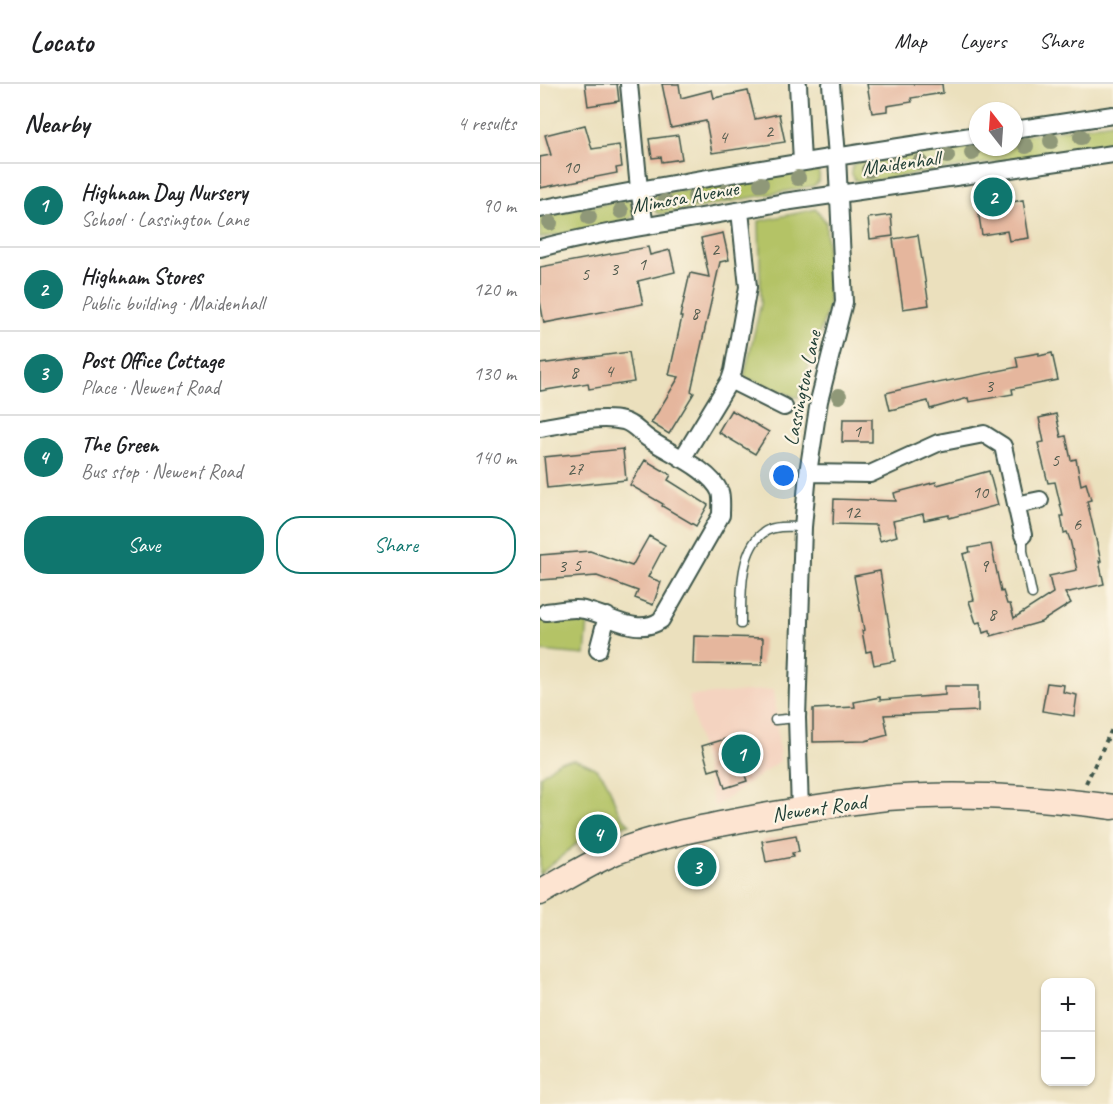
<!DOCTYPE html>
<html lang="en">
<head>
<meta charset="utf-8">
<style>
  :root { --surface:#fff; --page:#f2f2f2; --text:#202124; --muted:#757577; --line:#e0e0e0; --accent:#0f766e }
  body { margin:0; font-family:Caveat,sans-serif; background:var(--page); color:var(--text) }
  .controls { position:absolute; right:18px; bottom:18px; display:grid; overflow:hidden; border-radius:12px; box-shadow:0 2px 4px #0004 }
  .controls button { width:54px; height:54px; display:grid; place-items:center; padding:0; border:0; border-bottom:2px solid var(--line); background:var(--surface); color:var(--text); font:30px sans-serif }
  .compass { position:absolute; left:429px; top:18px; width:54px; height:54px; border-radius:50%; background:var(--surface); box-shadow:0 2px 4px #0004; rotate:343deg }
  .you { position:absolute; left:244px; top:392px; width:21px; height:21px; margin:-15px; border:4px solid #fff; border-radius:50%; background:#1a73e8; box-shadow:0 0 0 9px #1a73e833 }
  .badge { display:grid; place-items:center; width:39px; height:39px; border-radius:50%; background:var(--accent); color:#fff; font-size:20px; font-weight:700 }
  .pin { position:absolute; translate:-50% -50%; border:3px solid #fff; box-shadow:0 2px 6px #0006 }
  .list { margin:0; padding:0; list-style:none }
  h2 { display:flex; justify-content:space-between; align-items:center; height:78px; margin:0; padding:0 24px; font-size:26px }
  h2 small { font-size:20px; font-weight:400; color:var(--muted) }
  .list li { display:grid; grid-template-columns:39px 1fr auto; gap:18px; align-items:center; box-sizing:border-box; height:84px; padding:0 24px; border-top:2px solid var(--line) }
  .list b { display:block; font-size:22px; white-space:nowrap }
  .list p { margin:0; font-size:20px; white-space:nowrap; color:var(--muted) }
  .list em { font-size:20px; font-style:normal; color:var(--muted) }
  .actions { display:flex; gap:12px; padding:18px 24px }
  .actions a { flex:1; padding:14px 0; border:2px solid var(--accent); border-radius:24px; text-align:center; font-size:21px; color:var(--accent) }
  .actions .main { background:var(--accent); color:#fff }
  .map { position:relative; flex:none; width:573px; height:1020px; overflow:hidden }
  header { display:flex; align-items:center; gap:36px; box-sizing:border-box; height:84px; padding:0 30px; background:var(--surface); border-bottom:2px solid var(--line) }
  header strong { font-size:28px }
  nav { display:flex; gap:33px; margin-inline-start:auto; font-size:21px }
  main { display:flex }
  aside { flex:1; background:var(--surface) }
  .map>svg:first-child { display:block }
  .built { fill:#f4d3c0 }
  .green { fill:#b4c366; stroke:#6a804d; stroke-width:1.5 }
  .building { fill:#e5b69d }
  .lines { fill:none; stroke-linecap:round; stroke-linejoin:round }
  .service-casing { stroke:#3e5549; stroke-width:11 }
  .minor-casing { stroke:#3e5549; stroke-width:20 }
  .secondary-casing { stroke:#3e5549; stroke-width:27 }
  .path { stroke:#3e5549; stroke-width:4; stroke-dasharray:4.5 4.5; stroke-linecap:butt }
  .service { stroke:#fff; stroke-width:8 }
  .minor { stroke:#fff; stroke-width:16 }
  .secondary { stroke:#fde4d1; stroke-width:24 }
  .tree { fill:#8f9878 }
  .labels { text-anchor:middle; stroke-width:4.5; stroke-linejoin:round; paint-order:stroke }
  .number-label { font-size:18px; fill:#505b4e }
  .street-label { font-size:21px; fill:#1f3d34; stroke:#fcf5e5 }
</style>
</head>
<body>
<header>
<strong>Locato</strong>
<nav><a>Map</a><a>Layers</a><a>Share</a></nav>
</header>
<main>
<aside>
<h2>Nearby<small>4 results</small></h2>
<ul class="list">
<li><span class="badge">1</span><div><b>Highnam Day Nursery</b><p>School · Lassington Lane</p></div><em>90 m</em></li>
<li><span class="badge">2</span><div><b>Highnam Stores</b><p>Public building · Maidenhall</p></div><em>120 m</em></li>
<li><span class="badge">3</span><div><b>Post Office Cottage</b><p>Place · Newent Road</p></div><em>130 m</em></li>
<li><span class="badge">4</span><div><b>The Green</b><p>Bus stop · Newent Road</p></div><em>140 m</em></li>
</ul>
<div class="actions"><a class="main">Save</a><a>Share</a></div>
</aside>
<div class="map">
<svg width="573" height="1020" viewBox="0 0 573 1020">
  <rect width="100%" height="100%" fill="#fcf5e5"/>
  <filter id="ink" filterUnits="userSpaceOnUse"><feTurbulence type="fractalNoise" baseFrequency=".0167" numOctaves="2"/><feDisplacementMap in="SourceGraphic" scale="12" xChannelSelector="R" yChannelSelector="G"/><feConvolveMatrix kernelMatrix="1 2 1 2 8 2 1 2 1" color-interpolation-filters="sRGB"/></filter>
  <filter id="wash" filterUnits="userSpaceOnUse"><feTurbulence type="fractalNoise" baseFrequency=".008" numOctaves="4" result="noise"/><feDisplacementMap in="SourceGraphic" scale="24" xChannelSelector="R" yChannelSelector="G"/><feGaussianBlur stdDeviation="1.35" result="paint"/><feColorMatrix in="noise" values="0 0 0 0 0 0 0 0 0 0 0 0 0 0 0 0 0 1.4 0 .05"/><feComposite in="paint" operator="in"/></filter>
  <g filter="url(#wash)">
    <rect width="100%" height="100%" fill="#ebe0bd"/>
    <!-- built -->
    <path class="built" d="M234,605l6,72 -66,46 -25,-111z"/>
    <!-- green -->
    <path class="green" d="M573,38v22l-250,38 -8,-2 -4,-8 2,-7 4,-3 121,-20v5h36v-10z
      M273,82c8,6 9,15 0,20l-148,28 -8,-1 -4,-8 1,-8 3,-2z
      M85,116l5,1 2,3 2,10 -7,7 -87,17v-22z
      M276,125l10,13 3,83 -31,93 -54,-21 17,-73 -2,-83z
      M0,531l48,7 -3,33 -45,-4z
      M35,676c46,11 28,43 55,64l-44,12 -46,38v-98l20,-15z"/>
    <g id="blocks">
      <!-- building -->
      <path class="building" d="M45,0h32l2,17 -31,5z
        M122,0h17l2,14 31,-8 2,8 34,-7 7,28 24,-5 6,28 -73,11 -6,-32 -35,7z
        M327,0h75l1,9 -32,5 1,4 -25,4v5l-15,2z
        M45,41l7,24 27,-4 3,22 -6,1 1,5 -77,15v-31l11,-2 -6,-20z
        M138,51l4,24 -20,3 -1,-5 -9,1 -3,-19z
        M483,116l6,38 -20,3 -2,-10 -25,4 -4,-25 13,-2v-2z
        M351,131l2,21 -23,3 -2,-21z
        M183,149l6,27 -9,2 -29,129 3,2 -25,41 -18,-11 28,-46 -10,-2 13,-58h-2l10,-44 19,4 -8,-39z
        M378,151l11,70 -26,4 -10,-70z
        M108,163l2,8 20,-5 5,22 -37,9 5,23 -99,19 -4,-22v-34z
        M89,268l5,30 -45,7 -1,-6 -48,8v-27z
        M499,269v3l13,-3 6,27 -46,9 1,5 -44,8 -1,-4 -38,11 -2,-8 -38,9 -4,-17 46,-11 1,2 85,-17 -2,-10z
        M191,326l38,22 -14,22 -37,-22z
        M516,330l5,23 5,-1 5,24 5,-1 5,26 5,-2 5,17 -4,1 14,60h-2l5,23 -39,9 6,10 -30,19 -50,14 -1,-5 -7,2 -3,-11 -4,1 -7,-22 5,-1 -11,-46 7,-2 -1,-4 22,-4 10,48 2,-1 4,13h3l4,14 39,-25 -4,-17 28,-6 -7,-30 -3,-8 -3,1 -3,-17h2l-8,-34 -7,1 -10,-40 6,-1 -5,-24z
        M303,335h29v23h-30z
        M83,365l3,31 -79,8 -3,-31z
        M105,376l26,15 -3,5 40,25 -12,21 -34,-20 1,-2 -33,-19z
        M449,387l9,34 -49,13v-3l-25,5 -1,-6 -30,7 4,15 -17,5 -4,-16 -43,-1 1,-25 62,2 -2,-8 42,-11 1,3z
        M109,452l16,9 -17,32 13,5 -8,23 -18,-7 3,-7 -41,-15 -57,4v-25l50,-4 42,15z
        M340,487l15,90 -21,4 -3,-14 -5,1 -4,-21 2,-1 -10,-54z
        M154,552l69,2 -1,27 -69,-1z
        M507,599l17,2 -1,7 14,3 -3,21 -32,-5z
        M405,602h33v25l-94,4 4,20 -23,6 -52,1v-33l42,-2 -1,-5 26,-5v3l65,-5z
        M192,653l15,44 -22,7 -6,-20 -10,3 -7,-25z
        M256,751l3,17 -7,1 1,4 -27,5 -4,-21z
        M162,762l6,20 -18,6 -6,-21z"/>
    </g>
  </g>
  <g filter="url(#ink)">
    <use href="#blocks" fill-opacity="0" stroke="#3e5549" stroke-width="1.5"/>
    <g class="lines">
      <defs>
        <path id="service" d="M483,451v16l9,43
          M201,540c0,-27 -2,-77 25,-93 11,-6 25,-4 37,-4
          M235,636l22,-2"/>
        <path id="minor" d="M89,0l10,105 6,37
          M258,0l4,78
          M474,46l99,-15
          M0,125c145,-29 291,-52 438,-74
          M0,164c80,-21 163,-29 244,-46l329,-48
          M190,296l54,27
          M0,344c24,-4 59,-13 83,-7 10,2 18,13 26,18 20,14 61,30 71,53 2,6 1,16 1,23l-60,105c-24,17 -51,-5 -77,-10 -11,-3 -26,1 -38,2
          M142,375l48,-79 3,-9 15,-84 -8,-76
          M268,389l62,1 68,-31 46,-9 19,12 20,89
          M476,421l24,-5
          M58,566l9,-34
          M260,726l-3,-92 6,-191 5,-54 11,-72 25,-99 -7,-146 -6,-72"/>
        <path id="secondary" d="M0,809c25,-14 50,-30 76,-41 44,-17 90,-25 136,-34 45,-8 90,-15 135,-20 75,-6 152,-1 226,9"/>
      </defs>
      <!-- service casing -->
      <use href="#service" class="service-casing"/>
      <!-- minor casing -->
      <use href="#minor" class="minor-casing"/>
      <!-- secondary casing -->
      <use href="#secondary" class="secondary-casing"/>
      <!-- path -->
      <path class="path" d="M546,699l27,-56"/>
      <!-- service -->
      <use href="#service" class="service"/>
      <!-- minor -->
      <use href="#minor" class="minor"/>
      <!-- secondary -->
      <use href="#secondary" class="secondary"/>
    </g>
    <!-- trees -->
    <g class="tree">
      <circle cx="541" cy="53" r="8"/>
      <circle cx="511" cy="57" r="8"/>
      <circle cx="486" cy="62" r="8"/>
      <circle cx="432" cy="69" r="8"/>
      <circle cx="407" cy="72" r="8"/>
      <circle cx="380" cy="78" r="8"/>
      <circle cx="354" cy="81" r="8"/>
      <circle cx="329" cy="86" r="8"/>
      <circle cx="258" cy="94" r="8"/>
      <circle cx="221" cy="100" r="8"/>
      <circle cx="187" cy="107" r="8"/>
      <circle cx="155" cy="113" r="8"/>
      <circle cx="125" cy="118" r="8"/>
      <circle cx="81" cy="127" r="8"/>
      <circle cx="49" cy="133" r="8"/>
      <circle cx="10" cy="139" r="8"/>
      <circle cx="299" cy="312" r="8"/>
    </g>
  </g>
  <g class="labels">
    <!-- number labels -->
    <g class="number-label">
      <text x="229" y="53">2</text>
      <text x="183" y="59">4</text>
      <text x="31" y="89">10</text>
      <text x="175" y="171">2</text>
      <text x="102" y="186">1</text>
      <text x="74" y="191">3</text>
      <text x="45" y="196">5</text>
      <text x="155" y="235">8</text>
      <text x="69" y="293">4</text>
      <text x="34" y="294">8</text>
      <text x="449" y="308">3</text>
      <text x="317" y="353">1</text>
      <text x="515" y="382">5</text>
      <text x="35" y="391">27</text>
      <text x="440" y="414">10</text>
      <text x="312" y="434">12</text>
      <text x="537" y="446">6</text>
      <text x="37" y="487">5</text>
      <text x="22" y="488">3</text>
      <text x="444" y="488">9</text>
      <text x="452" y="536">8</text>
    </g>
    <!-- street labels -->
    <g class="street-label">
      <text transform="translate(361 79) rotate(-8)" y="7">Maidenhall</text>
      <text transform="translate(145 113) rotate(-10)" y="7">Mimosa Avenue</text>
      <text transform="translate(262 304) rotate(-78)" y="7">Lassington Lane</text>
      <text transform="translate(279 724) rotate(-8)" y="7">Newent Road</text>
    </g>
  </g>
</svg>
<div class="controls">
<button>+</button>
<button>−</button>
</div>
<svg class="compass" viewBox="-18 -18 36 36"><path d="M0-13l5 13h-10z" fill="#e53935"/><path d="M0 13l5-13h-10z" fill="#757577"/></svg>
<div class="you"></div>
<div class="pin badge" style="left:201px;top:670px">1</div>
<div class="pin badge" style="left:453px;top:113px">2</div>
<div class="pin badge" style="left:157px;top:783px">3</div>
<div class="pin badge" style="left:58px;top:750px">4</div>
</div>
</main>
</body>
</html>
